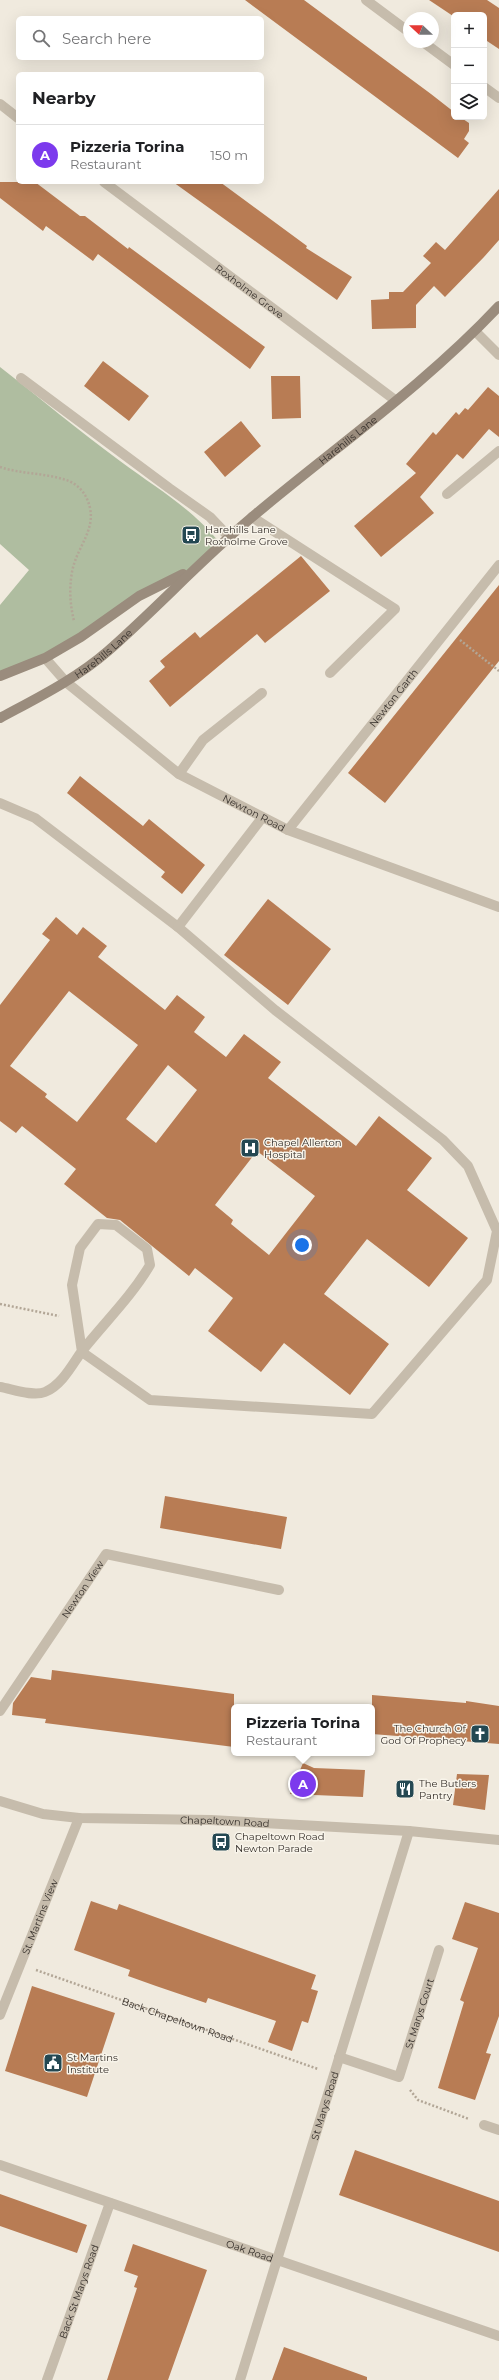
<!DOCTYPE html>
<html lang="en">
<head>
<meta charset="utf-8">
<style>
  :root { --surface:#fff; --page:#f2f2f2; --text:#202124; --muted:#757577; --line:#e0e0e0; --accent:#7c3aed }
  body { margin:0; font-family:Montserrat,sans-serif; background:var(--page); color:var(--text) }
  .controls { position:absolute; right:12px; top:12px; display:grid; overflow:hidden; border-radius:6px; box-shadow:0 4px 16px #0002 }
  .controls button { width:36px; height:36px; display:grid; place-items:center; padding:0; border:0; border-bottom:1px solid var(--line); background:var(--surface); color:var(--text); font:20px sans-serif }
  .compass { position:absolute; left:403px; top:12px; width:36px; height:36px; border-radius:50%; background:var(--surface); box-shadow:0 4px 16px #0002; rotate:292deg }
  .you { position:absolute; left:302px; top:1245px; width:14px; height:14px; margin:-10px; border:3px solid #fff; border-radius:50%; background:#1a73e8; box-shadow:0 0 0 6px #1a73e833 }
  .badge { display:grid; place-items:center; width:26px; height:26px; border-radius:50%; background:var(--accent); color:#fff; font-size:13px; font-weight:700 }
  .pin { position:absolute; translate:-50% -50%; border:2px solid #fff; box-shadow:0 1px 4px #0006 }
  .popup { position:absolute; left:231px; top:1704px; width:144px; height:52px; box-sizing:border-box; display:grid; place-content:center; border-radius:6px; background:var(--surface); filter:drop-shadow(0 1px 3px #0005); font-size:13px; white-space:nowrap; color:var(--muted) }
  .popup b { font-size:15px; color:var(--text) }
  .popup::after { content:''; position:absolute; left:50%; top:100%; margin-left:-8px; border:8px solid transparent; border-top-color:var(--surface) }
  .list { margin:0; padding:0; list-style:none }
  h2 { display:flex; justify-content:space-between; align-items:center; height:52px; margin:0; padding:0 16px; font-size:17px }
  h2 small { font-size:13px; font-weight:400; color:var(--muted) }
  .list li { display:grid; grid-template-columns:26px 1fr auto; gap:12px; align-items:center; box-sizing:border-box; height:60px; padding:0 16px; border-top:1px solid var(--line) }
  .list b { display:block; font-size:15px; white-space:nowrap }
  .list p { margin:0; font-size:13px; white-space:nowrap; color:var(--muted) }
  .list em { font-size:13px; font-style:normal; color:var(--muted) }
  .icon { flex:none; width:22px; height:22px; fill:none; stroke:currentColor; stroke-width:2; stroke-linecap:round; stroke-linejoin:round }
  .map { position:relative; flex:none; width:499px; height:2380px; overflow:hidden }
  .search { position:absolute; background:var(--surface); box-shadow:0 4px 16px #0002; left:16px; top:16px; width:248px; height:44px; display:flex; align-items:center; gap:10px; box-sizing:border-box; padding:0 14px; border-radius:6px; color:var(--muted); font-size:15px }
  .panel { position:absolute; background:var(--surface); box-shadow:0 4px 16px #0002; left:16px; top:72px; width:248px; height:112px; border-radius:6px }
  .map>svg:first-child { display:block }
  .green { fill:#afbda0 }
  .building { fill:#b87c54; fill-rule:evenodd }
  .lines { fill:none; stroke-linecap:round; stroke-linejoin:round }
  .path { stroke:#b2a696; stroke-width:2.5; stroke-dasharray:2 2; stroke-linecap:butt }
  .lane { stroke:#c6bcac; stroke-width:10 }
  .street { stroke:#c6bcac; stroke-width:10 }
  .secondary { stroke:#9a8c7d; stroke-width:10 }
  .labels { text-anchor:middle; stroke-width:3; stroke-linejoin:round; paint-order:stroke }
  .street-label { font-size:10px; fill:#352f2a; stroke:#f8f4ea }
  .poi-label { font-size:10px; fill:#352f2a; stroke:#f8f4ea; text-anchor:start }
</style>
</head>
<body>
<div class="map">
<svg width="499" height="2380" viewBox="0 0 499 2380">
  <rect width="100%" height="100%" fill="#f0eade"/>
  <!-- green -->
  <path class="green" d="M0,367c40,31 79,64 120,94 39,29 69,45 101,83l-29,26 -53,26 -58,41 -81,40v-72l29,-35 -29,-26z"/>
  <!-- building -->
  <path class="building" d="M245,0h59l127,94 23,18v5h6l9,6v8l-5,8 5,4 -11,15z
    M429,0h58l12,8v41l-15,-10v-24h-30v4l-1,-3z
    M0,182h35l45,34h5l43,33 1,-2 136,100 -15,22 -152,-115 -5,7 -47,-35 -3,5 -43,-33z
    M173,182h47l87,64 -1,2 46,29 -15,23z
    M499,189v51l-15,17 -39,40 -11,-11 -18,19v23l-44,1 -1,-29 18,-1v-7h14l28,-29 -8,-7 13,-14 9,8z
    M103,361l46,35 -20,25 -45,-35z
    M271,376h29l1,42 -29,1z
    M488,387l11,9v41l-10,-8 -26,30 -6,-5 -37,43 14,16 -53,44 -27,-31 62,-53 -10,-9 27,-32 3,3 20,-23 3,3 6,-7 3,2z
    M241,421l20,25 -36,31 -21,-25z
    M301,556l29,35 -65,52 -8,-9 -87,73 -21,-26 16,-14 -5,-6 35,-29 5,6z
    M499,585v76l-114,142 -37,-30z
    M80,776l63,50 6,-7 56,46 -23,29 -21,-17 4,-5 -98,-79z
    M268,899l63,50 -43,56 -64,-50z
    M56,917l21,18 6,-8 24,19 -9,11 67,53 12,-15 28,22 -11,15 32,25 18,-23 37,28 -13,16 88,68 23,-30 53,42 -25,32 61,48 -39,49 -62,-48 -43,55 65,50 -39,51 -66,-52 -23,29 -53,-41 25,-33 -38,-30 -6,8 -69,-56 -13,-2 -43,-34 12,-15 -54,-43 -6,7 -16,-12v-116l50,-65 -8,-6zM69,991l69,54 -61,77 -32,-25 2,-3 -37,-28zM168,1065l29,25 -41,53 -30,-24zM257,1151l58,45 -46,59 -38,-31 2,-4 -18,-15z
    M165,1496l122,21 -6,32 -121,-21z
    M52,1670l182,24v53l-189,-24 1,-4 -34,-4 1,-12 18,-26 20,3z
    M372,1695l94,8v-2l33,5v38l-127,-10z
    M303,1763l11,5 51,2 -2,27 -73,-3z
    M457,1774l32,1 -4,35 -32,-5z
    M91,1901l26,9 2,-6 197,71 -5,14 7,2 -10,32 -6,-2 -10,30 -24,-9 8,-21 -68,-23 -2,5 -50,-17 -28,-10 2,-6 -56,-20z
    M465,1902l34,11v103l-13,37 5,1 -16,46 -37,-12 26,-86 -4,-2 18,-52 -26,-9z
    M32,1986l83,27 -28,84 -82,-26z
    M355,2150l144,51v51l-160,-57z
    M0,2194l87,31 -10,28 -77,-27z
    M133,2244l74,26 -39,110h-61l30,-92 -3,-1 4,-11 -14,-5z
    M284,2347l83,30v3h-95z"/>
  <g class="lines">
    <!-- path -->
    <g class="path">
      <path d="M0,467c21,7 45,6 66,13 7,2 15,8 19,15 17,31 -8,49 -13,77 -3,17 -2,32 2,49"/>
      <path d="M460,640l39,31"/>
      <path d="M0,1304l59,12"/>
      <path id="s1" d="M36,1970l282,99"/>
      <path d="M410,2090l8,10 51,19"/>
    </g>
    <!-- lane -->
    <g class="lane">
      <path d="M475,331l24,24"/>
      <path d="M21,378l148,110 41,29 19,20"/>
      <path d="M447,494l52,-43"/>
      <path d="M252,517l143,92 -65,64"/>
      <path d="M179,774l24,-34 59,-47"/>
      <path d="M0,803l35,15 143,109 97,83 168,130 25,26 29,65 -10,49 -115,134 -222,-14 -68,-48 -10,-67 8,-37 18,-24 18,1 31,24 3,16c-19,32 -45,57 -68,86 -10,14 -20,34 -37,41 -12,5 -33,-3 -45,-5"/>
      <path d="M178,927l84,-109"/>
      <path id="s2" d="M47,2380l63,-177"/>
    </g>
    <!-- street -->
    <g class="street">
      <path d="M366,0l43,32"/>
      <path d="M423,42l31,23"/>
      <path d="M484,87l15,11"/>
      <path d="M0,104l18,14"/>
      <path id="s3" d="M104,182l291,218"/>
      <path id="s4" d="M45,658l21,24 113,92 109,56 211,77"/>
      <path id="s5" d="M288,830l211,-265"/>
      <path id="s6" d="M0,1711l106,-157 173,36"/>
      <path id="s7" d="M0,1801l43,13 36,4 132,2 198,11 90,9"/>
      <path id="s8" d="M0,2015l79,-197"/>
      <path id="s9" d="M339,2057l60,20 40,-127"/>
      <path d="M484,2125l15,5"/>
      <path id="s10" d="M0,2165l499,171"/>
      <path id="s11" d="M240,2380l169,-549"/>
    </g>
    <!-- secondary -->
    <g class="secondary">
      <path d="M0,676l45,-18 36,-21 58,-41 44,-22"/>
      <path id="s12" d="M0,718c37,-20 76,-39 108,-67 49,-43 93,-91 143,-133 83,-70 174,-133 248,-212"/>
    </g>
  </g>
  <!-- icons -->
  <defs>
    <symbol id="bus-square" viewBox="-11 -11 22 22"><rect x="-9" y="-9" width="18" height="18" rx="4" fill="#244852" stroke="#f8f4ea"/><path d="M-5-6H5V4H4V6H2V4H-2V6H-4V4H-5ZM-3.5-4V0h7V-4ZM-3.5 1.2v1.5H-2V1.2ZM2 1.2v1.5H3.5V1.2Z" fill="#fff"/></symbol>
    <symbol id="hospital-square" viewBox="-11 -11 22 22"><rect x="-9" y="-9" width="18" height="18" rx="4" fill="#244852" stroke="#f8f4ea"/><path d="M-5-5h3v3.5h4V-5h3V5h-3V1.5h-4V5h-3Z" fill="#fff"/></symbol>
    <symbol id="church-square" viewBox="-11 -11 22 22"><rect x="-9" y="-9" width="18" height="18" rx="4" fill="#244852" stroke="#f8f4ea"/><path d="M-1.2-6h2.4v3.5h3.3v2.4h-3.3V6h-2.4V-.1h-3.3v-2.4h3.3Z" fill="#fff"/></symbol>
    <symbol id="restaurant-square" viewBox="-11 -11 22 22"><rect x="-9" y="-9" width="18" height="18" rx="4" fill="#244852" stroke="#f8f4ea"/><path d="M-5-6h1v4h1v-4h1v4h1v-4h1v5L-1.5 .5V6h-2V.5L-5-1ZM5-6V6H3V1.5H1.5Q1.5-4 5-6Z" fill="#fff"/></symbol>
    <symbol id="civic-square" viewBox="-11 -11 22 22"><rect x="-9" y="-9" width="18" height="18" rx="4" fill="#244852" stroke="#f8f4ea"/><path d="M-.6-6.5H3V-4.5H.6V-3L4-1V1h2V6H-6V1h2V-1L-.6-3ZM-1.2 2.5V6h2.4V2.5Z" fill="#fff"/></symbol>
  </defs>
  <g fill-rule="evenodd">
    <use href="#bus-square" x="180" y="524" width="22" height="22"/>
    <use href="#hospital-square" x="239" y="1137" width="22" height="22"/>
    <use href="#church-square" x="469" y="1723" width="22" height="22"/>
    <use href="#restaurant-square" x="394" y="1778" width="22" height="22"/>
    <use href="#bus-square" x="210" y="1831" width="22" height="22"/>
    <use href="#civic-square" x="42" y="2052" width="22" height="22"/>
  </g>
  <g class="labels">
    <!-- street labels -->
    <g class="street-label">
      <text dy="4" stroke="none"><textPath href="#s3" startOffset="182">Roxholme Grove</textPath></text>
      <text dy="4" stroke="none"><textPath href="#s12" startOffset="447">Harehills Lane</textPath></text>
      <text dy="4" stroke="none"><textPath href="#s12" startOffset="122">Harehills Lane</textPath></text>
      <text dy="4" stroke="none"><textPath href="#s5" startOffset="169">Newton Garth</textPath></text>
      <text dy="4" stroke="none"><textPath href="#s4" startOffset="262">Newton Road</textPath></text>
      <text dy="4" stroke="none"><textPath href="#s6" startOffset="147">Newton View</textPath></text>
      <text dy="4" stroke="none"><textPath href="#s7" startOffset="227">Chapeltown Road</textPath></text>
      <text dy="4" stroke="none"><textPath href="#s8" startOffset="106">St. Martins View</textPath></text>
      <text dy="4" stroke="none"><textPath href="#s9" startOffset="130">St Marys Court</textPath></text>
      <text dy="4" stroke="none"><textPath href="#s1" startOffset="150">Back Chapeltown Road</textPath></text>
      <text dy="4" stroke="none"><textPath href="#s11" startOffset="287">St Marys Road</textPath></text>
      <text dy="4" stroke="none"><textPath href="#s10" startOffset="264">Oak Road</textPath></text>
      <text dy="4" stroke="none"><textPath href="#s2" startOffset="94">Back St Marys Road</textPath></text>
    </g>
    <!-- poi labels -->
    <g class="poi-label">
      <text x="205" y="533">Harehills Lane<tspan x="205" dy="12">Roxholme Grove</tspan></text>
      <text x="264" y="1146">Chapel Allerton<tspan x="264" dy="12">Hospital</tspan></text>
      <text x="466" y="1732" text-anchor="end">The Church Of<tspan x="466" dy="12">God Of Prophecy</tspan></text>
      <text x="419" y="1787">The Butlers<tspan x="419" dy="12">Pantry</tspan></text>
      <text x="235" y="1840">Chapeltown Road<tspan x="235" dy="12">Newton Parade</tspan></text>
      <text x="67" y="2061">St Martins<tspan x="67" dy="12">Institute</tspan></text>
    </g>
  </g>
</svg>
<div class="controls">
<button>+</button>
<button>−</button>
<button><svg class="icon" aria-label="layers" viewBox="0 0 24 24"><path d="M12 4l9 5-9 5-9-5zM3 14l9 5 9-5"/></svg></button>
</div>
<svg class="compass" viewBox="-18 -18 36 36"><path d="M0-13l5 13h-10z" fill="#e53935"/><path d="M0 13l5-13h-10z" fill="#757577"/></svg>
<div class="you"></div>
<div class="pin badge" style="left:303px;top:1784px">A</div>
<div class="popup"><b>Pizzeria Torina</b>Restaurant</div>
<div class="search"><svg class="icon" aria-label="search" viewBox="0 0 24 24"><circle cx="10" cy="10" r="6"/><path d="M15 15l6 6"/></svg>Search here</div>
<section class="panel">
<h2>Nearby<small></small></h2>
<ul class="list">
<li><span class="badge">A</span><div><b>Pizzeria Torina</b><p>Restaurant</p></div><em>150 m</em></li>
</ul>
</section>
</div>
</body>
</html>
